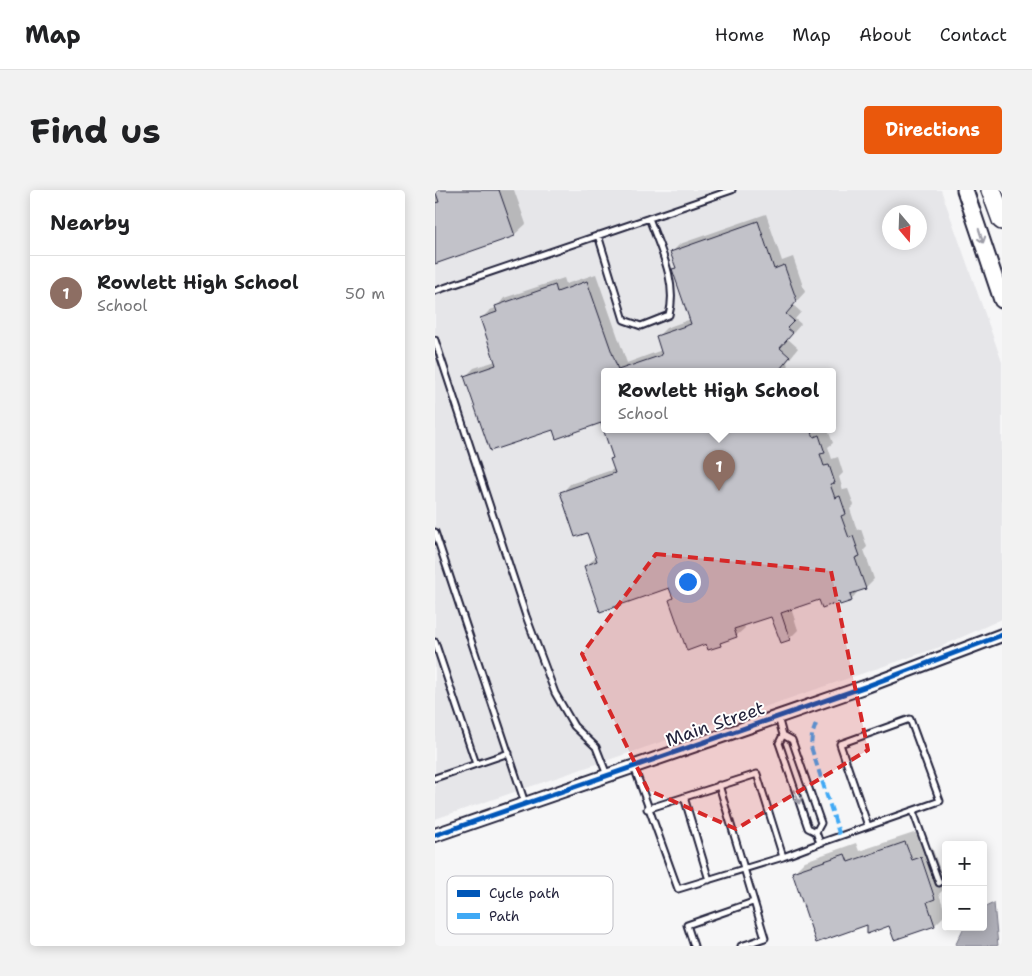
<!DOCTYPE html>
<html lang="en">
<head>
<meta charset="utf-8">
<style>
  :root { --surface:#fff; --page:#f2f2f2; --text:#202124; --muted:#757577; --line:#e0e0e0; --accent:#ea580c }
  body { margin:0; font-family:"Shantell Sans",sans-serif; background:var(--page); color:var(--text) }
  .controls { position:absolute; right:15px; bottom:15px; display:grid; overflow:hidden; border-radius:5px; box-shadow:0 2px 12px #0003 }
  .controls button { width:45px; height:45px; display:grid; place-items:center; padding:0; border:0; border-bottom:1px solid var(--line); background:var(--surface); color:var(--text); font:25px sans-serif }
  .compass { position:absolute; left:447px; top:15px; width:45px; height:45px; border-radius:50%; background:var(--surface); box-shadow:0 2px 12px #0003; rotate:161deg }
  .you { position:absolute; left:252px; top:391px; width:18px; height:18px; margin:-12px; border:4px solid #fff; border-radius:50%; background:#1a73e8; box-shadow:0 0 0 8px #1a73e833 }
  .badge { display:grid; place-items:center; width:32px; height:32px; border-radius:50%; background:var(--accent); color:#fff; font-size:16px; font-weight:700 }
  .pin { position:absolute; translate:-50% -41px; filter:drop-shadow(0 1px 2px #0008) }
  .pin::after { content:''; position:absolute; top:26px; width:18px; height:15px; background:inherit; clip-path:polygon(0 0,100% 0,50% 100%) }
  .popup { position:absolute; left:166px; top:178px; width:235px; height:65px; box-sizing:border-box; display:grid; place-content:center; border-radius:5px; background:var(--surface); filter:drop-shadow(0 1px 4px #0005); font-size:16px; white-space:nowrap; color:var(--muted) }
  .popup b { font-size:19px; color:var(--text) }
  .popup::after { content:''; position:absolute; left:50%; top:100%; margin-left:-10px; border:10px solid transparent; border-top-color:var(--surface) }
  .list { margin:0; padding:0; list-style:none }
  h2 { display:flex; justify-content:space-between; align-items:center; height:65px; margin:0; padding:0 20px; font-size:21px }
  h2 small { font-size:16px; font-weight:400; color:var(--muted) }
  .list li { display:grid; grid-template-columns:32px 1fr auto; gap:15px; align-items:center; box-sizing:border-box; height:75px; padding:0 20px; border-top:1px solid var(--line) }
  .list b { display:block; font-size:19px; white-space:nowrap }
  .list p { margin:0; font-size:16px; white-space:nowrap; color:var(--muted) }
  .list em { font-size:16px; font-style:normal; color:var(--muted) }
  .map { position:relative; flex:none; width:567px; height:756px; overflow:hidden; border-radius:5px }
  header { display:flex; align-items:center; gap:30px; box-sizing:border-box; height:70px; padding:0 25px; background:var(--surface); border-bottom:1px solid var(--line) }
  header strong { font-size:24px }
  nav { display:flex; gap:28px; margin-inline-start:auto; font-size:18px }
  .intro { display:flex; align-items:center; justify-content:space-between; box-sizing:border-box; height:120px; padding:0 30px }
  h1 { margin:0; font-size:35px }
  .button { padding:12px 22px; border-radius:5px; background:var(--accent); color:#fff; font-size:18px; font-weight:700 }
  main { display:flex; gap:30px; padding:0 30px }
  aside { flex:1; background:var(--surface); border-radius:5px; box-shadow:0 2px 12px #0003 }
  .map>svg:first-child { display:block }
  .built { fill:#e6e6e9; fill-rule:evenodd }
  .water { fill:#aeaeb7; stroke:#767685 }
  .shadow { fill:#0003 }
  .building { fill:#c2c2c9; stroke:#22223b }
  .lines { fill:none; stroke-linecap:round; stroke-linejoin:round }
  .service-casing { stroke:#22223b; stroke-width:9 }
  .tertiary-casing { stroke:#22223b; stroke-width:16 }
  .secondary-casing { stroke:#22223b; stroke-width:19 }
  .motorway-casing { stroke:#22223b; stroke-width:22 }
  .service { stroke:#fff; stroke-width:5 }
  .tertiary { stroke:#fff; stroke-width:12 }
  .secondary { stroke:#fff; stroke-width:15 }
  .motorway { stroke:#fff; stroke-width:19 }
  .quiet { stroke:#3fa9f5; stroke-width:4; stroke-dasharray:8 4; stroke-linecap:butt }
  .cycleway-casing { stroke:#fff; stroke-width:8 }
  .cycleway { stroke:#0057b8; stroke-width:5 }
  .oneway { stroke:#9c9ca7 }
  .marked { fill:#d62828; fill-opacity:0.2; stroke:#d62828; stroke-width:4; stroke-dasharray:10 6; stroke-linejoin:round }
  .labels { text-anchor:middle; stroke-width:4; stroke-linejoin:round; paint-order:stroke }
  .street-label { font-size:18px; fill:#22223b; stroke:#fff }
  .key { fill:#fff; stroke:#bdbdc4; stroke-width:1 }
  .key-label { font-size:14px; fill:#22223b }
</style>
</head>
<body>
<header>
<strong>Map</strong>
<nav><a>Home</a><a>Map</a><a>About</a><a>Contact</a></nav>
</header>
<div class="intro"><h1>Find us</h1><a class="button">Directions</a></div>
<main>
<aside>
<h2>Nearby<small></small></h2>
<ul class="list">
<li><span class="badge" style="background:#8d6e63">1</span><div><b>Rowlett High School</b><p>School</p></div><em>50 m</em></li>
</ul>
</aside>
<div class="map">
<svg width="567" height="756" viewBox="0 0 567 756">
  <rect width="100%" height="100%" fill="#f6f6f7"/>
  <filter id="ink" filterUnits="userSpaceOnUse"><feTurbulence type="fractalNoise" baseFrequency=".02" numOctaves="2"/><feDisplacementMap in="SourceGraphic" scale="10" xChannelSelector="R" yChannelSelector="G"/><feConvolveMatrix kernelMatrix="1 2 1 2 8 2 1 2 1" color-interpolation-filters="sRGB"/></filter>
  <g filter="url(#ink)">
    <!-- built -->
    <path class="built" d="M0,0h506l61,172v257l-62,28 -505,172zM454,22h30v30h-30zM170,182h228v58h-228z"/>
    <!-- water -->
    <path class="water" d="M559,713l4,43h-43l9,-19h19v-19z"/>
    <!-- shadow -->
    <path class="shadow" d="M1,0h78l12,34 -12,11 -79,28v-67l3,-1z
      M331,24l16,47 11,-4 12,35 -12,13 8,7 -6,7 6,5 -13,15 10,9 -11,14 2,10h-184v58h223l5,13 -5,4 4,12 6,-2 5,16 -4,4 4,13 5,-1 6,16 -4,4 7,21 4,-1 6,18 -3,3 10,29 -9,9 -6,2 -8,10 -31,-1 -29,9 7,22 -8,8 -9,3 -9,-26 -28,10 1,3 -9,8 -27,13 -2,-7 -36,-42 3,-3 -4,-10 -85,-21 12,-9 -9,-26 -26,-38 8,-9 45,-15 -4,-10 3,-2 -12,-35 -48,6 -89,-51 9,-9 22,-7 -14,-43 8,-8 6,-2 8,-10 60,-20 2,6 30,-10 31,89 35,-13 -5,-13 9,-9 25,-9 -17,-50 3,-3 -5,-14 8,-8z
      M482,642l6,18 9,-3 14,40 -7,7 7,20 -11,11 -41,13 -4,-14h-21l-75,-52 11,-11 51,-18 3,8z"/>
    <!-- building -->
    <path class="building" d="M0,0h64l16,46 -80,28v-61l4,-1z
      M323,31l16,48 10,-4 13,36 -11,13 8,7 -7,7 6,5 -13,15 10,9 -10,12v2l-175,1v58h206l3,7 5,-2 6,18 -5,1 4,12 5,-1 6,18 -5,1 5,14 5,-2 6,18 -5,2 8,22 4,-2 7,20 -5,2 11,31 -16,5 2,7 -12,4 -1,-3 -17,6 -3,-8 -38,13 9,27 -9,3 -10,-26 -37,12 3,8 -17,6 1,3 -13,4 -2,-6 -19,7 -18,-51 4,-2 -4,-10 -69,24 -16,-46 13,-5 -10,-28 -12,4 -15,-45 55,-19 -5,-14 3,-1 -12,-35 -45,16 -3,-9 -63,21 -26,-75 32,-11 -16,-47 17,-6 -2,-6 60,-21 2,7 30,-11 31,89 44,-15 -6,-19 35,-12 -19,-55 4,-1 -6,-16z
      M470,652l7,18 9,-3 14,42 -8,3 8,24 -41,14 -5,-14 -22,8v-9l-51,18 -24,-71 53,-18 3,8z"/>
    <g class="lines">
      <defs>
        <path id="service" d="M163,45l26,85 17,6 28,-11c9,-32 -9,-67 -20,-97
          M0,101l297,-101
          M0,150l91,276 29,77 19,33 22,21 11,28
          M0,342l90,271
          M0,452l41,122
          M343,527l5,18 9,5 29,83 -5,9
          M199,577l44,122 105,-32 37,-14 -4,-11 -8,-4 -29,-85 4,-8
          M0,588l74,-25
          M284,595l46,153 -24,8
          M249,607l25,83
          M212,619l110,-35 26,83
          M478,621l26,72
          M385,653l120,-42 -30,-82 -70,25 28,82
          M259,756l-7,-21 66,-23"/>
        <path id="tertiary" d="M0,645l432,-149 135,-51"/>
        <path id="secondary" d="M530,0l37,110"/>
        <path id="motorway" d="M556,0l11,30"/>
      </defs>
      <!-- service casing -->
      <use href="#service" class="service-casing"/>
      <!-- tertiary casing -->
      <use href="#tertiary" class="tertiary-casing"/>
      <!-- secondary casing -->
      <use href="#secondary" class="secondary-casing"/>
      <!-- motorway casing -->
      <use href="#motorway" class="motorway-casing"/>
      <!-- service -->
      <use href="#service" class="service"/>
      <!-- tertiary -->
      <use href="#tertiary" class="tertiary"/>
      <!-- secondary -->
      <use href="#secondary" class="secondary"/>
      <!-- motorway -->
      <use href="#motorway" class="motorway"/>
      <!-- quiet -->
      <path class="quiet" d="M381,534l-4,11 -1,12 29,89"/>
      <defs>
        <path id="cycleway" d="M0,645l432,-149 135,-51"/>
      </defs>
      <!-- cycleway casing -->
      <use href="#cycleway" class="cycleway-casing"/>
      <!-- cycleway -->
      <use href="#cycleway" class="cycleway"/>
    </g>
    <!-- one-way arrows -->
    <defs><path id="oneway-shaft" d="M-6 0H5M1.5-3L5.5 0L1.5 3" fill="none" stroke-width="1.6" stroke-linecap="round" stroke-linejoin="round" transform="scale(1.25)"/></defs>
    <g class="oneway">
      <use href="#oneway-shaft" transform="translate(546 46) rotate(72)"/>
      <use href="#oneway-shaft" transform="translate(362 607) rotate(71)"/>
    </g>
  </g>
  <!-- marked area -->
  <path class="marked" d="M221,364l175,17 37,179 -132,79 -88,-39 -66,-136z"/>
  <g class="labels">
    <!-- street labels -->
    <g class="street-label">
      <text transform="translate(280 534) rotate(-19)" y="6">Main Street</text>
    </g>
  </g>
  <!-- legend -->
  <rect x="12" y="686" width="166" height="58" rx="8" class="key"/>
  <rect x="22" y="700" width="23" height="7" fill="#0057b8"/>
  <rect x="22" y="723" width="23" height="6" fill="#3fa9f5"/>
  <g class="key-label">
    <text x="54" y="708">Cycle path</text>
    <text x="54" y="731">Path</text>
  </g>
</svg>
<div class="controls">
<button>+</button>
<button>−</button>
</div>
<svg class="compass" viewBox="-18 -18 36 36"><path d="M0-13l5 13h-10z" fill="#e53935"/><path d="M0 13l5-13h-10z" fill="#757577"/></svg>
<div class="you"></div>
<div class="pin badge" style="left:284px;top:301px;background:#8d6e63">1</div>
<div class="popup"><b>Rowlett High School</b>School</div>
</div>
</main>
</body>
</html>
